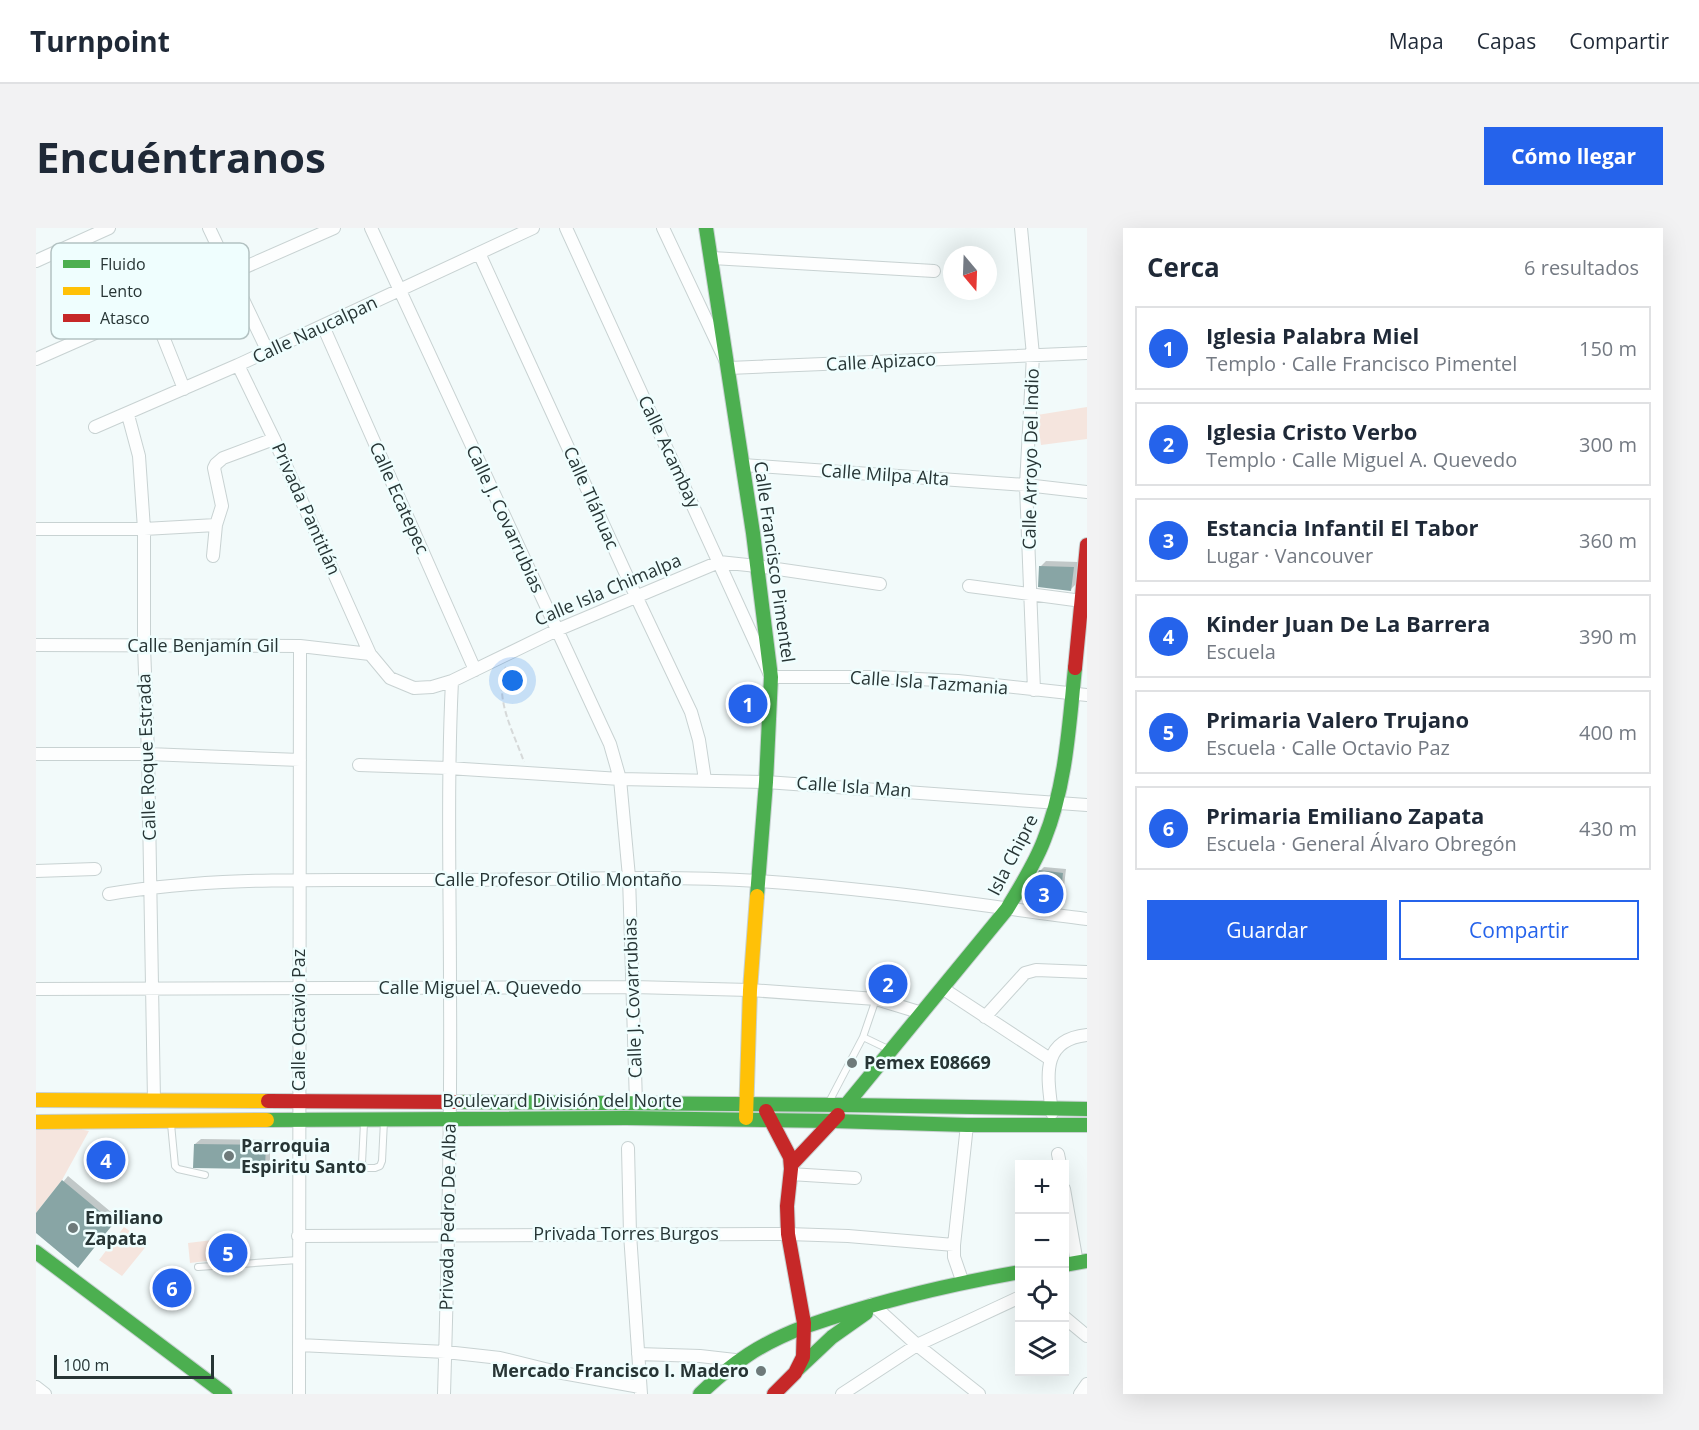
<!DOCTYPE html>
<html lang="es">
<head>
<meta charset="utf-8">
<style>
  :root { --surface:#fff; --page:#f2f2f3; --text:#1f2937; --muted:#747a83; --line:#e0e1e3; --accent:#2563eb }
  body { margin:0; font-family:"Open Sans",sans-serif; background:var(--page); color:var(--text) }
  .controls { position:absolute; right:18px; bottom:18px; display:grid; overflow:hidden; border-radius:0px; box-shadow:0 6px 24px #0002 }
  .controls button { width:54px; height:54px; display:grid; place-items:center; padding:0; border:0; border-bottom:2px solid var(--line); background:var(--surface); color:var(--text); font:30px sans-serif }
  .compass { position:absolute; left:907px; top:18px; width:54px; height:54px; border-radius:50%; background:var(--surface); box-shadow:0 6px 24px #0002; rotate:161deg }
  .scale { position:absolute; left:18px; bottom:15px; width:160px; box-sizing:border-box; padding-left:6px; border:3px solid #273535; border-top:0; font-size:16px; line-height:21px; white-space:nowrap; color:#273535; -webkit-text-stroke:4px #effefe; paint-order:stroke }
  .you { position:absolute; left:477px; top:453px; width:21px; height:21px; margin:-15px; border:4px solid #fff; border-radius:50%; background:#1a73e8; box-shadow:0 0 0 9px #1a73e833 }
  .badge { display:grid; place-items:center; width:39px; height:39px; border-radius:50%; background:var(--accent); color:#fff; font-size:20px; font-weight:700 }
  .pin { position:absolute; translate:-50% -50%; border:3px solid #fff; box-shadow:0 2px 6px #0006 }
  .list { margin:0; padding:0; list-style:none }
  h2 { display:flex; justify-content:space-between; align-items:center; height:78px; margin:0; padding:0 24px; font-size:26px }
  h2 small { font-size:20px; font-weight:400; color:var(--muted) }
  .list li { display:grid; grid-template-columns:39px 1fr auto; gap:18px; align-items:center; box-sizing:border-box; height:84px; margin:0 12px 12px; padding:0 12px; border:2px solid var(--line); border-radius:0px }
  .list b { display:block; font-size:22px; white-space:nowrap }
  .list p { margin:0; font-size:20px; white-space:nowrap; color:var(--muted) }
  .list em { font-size:20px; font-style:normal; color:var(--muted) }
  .actions { display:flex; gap:12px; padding:18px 24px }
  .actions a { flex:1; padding:14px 0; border:2px solid var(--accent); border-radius:0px; text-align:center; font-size:21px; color:var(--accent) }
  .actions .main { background:var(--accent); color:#fff }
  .icon { flex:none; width:33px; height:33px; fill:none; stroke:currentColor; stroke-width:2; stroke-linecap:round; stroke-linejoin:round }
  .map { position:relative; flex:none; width:1051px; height:1166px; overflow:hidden; border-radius:0px }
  header { display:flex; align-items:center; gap:36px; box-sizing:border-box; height:84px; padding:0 30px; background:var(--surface); border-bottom:2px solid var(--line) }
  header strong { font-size:28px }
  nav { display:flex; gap:33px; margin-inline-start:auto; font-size:21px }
  .intro { display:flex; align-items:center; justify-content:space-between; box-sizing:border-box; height:144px; padding:0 36px }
  h1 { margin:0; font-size:42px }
  .button { padding:15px 27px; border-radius:0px; background:var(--accent); color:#fff; font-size:21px; font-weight:700 }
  main { display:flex; gap:36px; padding:0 36px }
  aside { flex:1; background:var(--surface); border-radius:0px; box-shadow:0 6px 24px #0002 }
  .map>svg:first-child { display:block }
  .green { fill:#f5e5de }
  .shadow { fill:#0003 }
  .building { fill:#88a5a5 }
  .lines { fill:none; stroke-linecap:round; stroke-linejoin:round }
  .lane-casing { stroke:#c8d2d2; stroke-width:8 }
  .street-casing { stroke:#c8d2d2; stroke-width:14 }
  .fast-casing { stroke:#c8d2d2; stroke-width:16 }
  .slow-casing { stroke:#c8d2d2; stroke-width:16 }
  .jam-casing { stroke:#c8d2d2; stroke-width:16 }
  .path { stroke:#d6d9d9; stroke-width:2; stroke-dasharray:6 3; stroke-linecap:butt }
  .lane { stroke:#fdfefe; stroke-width:6 }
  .street { stroke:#fdfefe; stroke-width:12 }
  .fast { stroke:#4caf50; stroke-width:14 }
  .slow { stroke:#ffc107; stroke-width:14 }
  .jam { stroke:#c62828; stroke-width:14 }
  .poi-dot { fill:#6e7a7a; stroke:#effefe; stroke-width:2 }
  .labels { text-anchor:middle; stroke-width:5; stroke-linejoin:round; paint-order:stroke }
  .street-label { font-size:18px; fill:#273535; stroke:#effefe }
  .poi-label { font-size:18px; font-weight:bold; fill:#273535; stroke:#effefe; text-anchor:start }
  .key { fill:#effefe; stroke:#b3c2c2; stroke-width:1.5 }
  .key-label { font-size:16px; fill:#273535 }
</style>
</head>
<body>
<header>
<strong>Turnpoint</strong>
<nav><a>Mapa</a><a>Capas</a><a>Compartir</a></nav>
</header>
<div class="intro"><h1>Encuéntranos</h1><a class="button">Cómo llegar</a></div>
<main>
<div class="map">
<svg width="1051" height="1166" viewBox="0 0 1051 1166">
  <rect width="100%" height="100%" fill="#f2fafa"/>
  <!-- green -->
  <path class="green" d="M1051,179v32l-46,6 -4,-30z
    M0,899h32l21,4 -27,49 -26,33z
    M88,999l24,17 -26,32 -23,-16z
    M193,1010l2,20 -41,5 -2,-20z"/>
  <!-- shadow -->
  <path class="shadow" d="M1010,333l33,1 -3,22 -5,5 -30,-23z
    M704,463h24v19l-27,-15z
    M1008,639l22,2 -4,35 -4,4 -18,-37z
    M165,911l69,1v20l-6,5 -69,-21z
    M32,948l49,41 -34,44 -47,-30v-16z"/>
  <!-- building -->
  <path class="building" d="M1003,338l35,1 -3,24 -33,-4z
    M699,466h26v21l-28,-2z
    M1003,642l24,3 -4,36 -34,-8z
    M158,916l72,1 -1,22 -11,2 -61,-1z
    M26,952l52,43 -36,45 -42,-35v-20z"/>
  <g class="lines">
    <defs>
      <path id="lane" d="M827,809l13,-38
        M793,874l34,-65 25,12
        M328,895l-2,40 3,5h10l5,-2 2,-5 2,-40
        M135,896l4,42 3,3 27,6
        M162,1039l100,-7"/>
      <path id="street" d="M173,0l59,124
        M335,0l239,516 10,35 9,98 7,226
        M530,0l205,449h106l81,4 129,14
        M627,0l66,140 358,-15
        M985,0l12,127 -7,130 8,205
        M443,25l157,343 55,116 8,28 6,40
        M676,30l222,13
        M0,33l73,-33
        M116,81l32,80
        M287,98l152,344
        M0,131l298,-131
        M202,137l36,74 96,215 20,24 24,10 18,-1 20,-6 105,-51 162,-68 38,4 123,18
        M92,187l11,41 5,73v117l4,108 6,347
        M59,199l143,-62 295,-137
        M707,237l283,20 61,7
        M0,301h108l72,-4
        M177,328l3,-31 6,-19 -8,-38 2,-4 7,-6 51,-19
        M933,358l113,15
        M0,417l264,1 70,8
        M0,526h112l152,6
        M323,537l89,3 172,11 146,3 321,23
        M0,643l59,-2
        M73,666c112,-19 227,-13 340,-14 103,0 206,-5 310,1 110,7 219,24 328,38
        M906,760l108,71
        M0,761l597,-2 117,3 126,9 46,14
        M949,789l40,-44 11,-3 51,2
        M1016,885c-4,-34 -13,-73 35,-78
        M592,920l2,86 11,160
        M1022,926l2,10
        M754,946l65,4
        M1028,961l13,74
        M262,1008l490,-2 60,2 106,9
        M927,1055l-9,-26v-12l13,-120
        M836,1076l45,41 62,49
        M1028,1089l23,19
        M263,1117l147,7 54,6 57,14 83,15
        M602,1126l62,2 35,4
        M0,1159l9,7
        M263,1166l1,-748
        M408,1166c4,-135 7,-270 6,-404 0,-104 -3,-206 2,-309
        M806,1166l75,-49 103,-48
        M1044,1166l7,-10"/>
      <path id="fast" d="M670,0l47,305 18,144 -5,105 -9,114
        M424,874l386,3
        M810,877l161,-196c13,-22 28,-45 37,-69 22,-54 25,-114 31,-172
        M810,877l241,4
        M231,892l359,-2 207,3
        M797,893l134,4h120
        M0,1024l189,142
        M1028,1037l23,-4
        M768,1099c71,-25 142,-42 216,-55
        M762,1141l34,-32 34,-24
        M664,1166c33,-32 62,-51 104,-67"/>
      <path id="slow" d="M0,872l232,1
        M710,890l4,-128 7,-94
        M0,894l231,-2"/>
      <path id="jam" d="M1039,440l12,-123
        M232,873l192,1
        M730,883l24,46 1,12 -4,37 1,28 16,89 -1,34 -8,16 -21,21
        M755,937l47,-50"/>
    </defs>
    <!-- lane casing -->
    <use href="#lane" class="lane-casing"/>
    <!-- street casing -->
    <use href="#street" class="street-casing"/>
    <!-- fast casing -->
    <use href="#fast" class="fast-casing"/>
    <!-- slow casing -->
    <use href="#slow" class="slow-casing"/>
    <!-- jam casing -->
    <use href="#jam" class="jam-casing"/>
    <!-- path -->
    <path class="path" d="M470,439c-13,30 8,66 18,95"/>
    <!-- lane -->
    <use href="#lane" class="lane"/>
    <!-- street -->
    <use href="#street" class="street"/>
    <!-- fast -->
    <use href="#fast" class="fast"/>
    <!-- slow -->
    <use href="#slow" class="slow"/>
    <!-- jam -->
    <use href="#jam" class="jam"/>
  </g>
  <!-- markers -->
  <g class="poi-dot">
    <circle cx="816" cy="835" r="6"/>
    <circle cx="193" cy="928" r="6"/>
    <circle cx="37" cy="1000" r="6"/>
    <circle cx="725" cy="1143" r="6"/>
  </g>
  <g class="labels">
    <!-- street labels -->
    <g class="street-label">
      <text transform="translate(279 102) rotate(-25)" y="6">Calle Naucalpan</text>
      <text transform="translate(845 134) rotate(-3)" y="6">Calle Apizaco</text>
      <text transform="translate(633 224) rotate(65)" y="6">Calle Acambay</text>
      <text transform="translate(995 231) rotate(-89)" y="6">Calle Arroyo Del Indio</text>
      <text transform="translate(849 247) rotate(4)" y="6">Calle Milpa Alta</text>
      <text transform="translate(363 270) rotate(66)" y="6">Calle Ecatepec</text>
      <text transform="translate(555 270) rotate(66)" y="6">Calle Tláhuac</text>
      <text transform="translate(270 281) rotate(66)" y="6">Privada Pantitlán</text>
      <text transform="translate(469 291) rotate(65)" y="6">Calle J. Covarrubias</text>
      <text transform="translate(738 334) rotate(82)" y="6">Calle Francisco Pimentel</text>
      <text transform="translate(572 362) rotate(-23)" y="6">Calle Isla Chimalpa</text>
      <text x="167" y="424">Calle Benjamín Gil</text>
      <text transform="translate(893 455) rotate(4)" y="6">Calle Isla Tazmania</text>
      <text transform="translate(111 529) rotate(-92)" y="6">Calle Roque Estrada</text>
      <text transform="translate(818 559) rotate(4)" y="6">Calle Isla Man</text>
      <text transform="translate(977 627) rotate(-63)" y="6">Isla Chipre</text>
      <text x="522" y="658">Calle Profesor Otilio Montaño</text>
      <text x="444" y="766">Calle Miguel A. Quevedo</text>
      <text transform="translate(597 770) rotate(-92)" y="6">Calle J. Covarrubias</text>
      <text transform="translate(263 792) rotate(-90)" y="6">Calle Octavio Paz</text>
      <text x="526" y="879">Boulevard División del Norte</text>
      <text transform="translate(412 989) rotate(-89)" y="6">Privada Pedro De Alba</text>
      <text x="590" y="1012">Privada Torres Burgos</text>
    </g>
    <!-- poi labels -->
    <g class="poi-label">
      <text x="828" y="841">Pemex E08669</text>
      <text x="205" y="924">Parroquia<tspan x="205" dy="21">Espiritu Santo</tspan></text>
      <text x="49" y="996">Emiliano<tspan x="49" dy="21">Zapata</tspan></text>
      <text x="713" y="1149" text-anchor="end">Mercado Francisco I. Madero</text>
    </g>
  </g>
  <!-- legend -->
  <rect x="15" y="15" width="198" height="96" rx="9" class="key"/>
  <rect x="27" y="32" width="27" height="8" fill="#4caf50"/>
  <rect x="27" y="59" width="27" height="8" fill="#ffc107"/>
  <rect x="27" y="86" width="27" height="8" fill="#c62828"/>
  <g class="key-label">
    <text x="64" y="42">Fluido</text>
    <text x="64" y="69">Lento</text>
    <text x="64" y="96">Atasco</text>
  </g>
</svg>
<div class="controls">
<button>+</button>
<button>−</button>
<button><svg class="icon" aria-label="locate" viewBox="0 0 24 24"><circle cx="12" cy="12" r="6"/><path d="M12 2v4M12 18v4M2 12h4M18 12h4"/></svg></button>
<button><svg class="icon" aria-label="layers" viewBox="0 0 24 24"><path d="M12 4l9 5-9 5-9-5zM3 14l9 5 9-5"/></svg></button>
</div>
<svg class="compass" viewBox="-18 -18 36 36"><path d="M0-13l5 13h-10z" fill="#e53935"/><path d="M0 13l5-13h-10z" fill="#747a83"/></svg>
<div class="scale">100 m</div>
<div class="you"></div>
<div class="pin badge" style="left:712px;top:476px">1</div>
<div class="pin badge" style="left:852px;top:756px">2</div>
<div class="pin badge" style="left:1008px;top:666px">3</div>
<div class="pin badge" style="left:70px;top:932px">4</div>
<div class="pin badge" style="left:192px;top:1025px">5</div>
<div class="pin badge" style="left:136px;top:1060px">6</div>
</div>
<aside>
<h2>Cerca<small>6 resultados</small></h2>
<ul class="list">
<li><span class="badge">1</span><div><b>Iglesia Palabra Miel</b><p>Templo · Calle Francisco Pimentel</p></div><em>150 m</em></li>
<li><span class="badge">2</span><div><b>Iglesia Cristo Verbo</b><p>Templo · Calle Miguel A. Quevedo</p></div><em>300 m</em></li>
<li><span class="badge">3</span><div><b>Estancia Infantil El Tabor</b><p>Lugar · Vancouver</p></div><em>360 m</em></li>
<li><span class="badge">4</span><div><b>Kinder Juan De La Barrera</b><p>Escuela</p></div><em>390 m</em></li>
<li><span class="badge">5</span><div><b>Primaria Valero Trujano</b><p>Escuela · Calle Octavio Paz</p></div><em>400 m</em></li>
<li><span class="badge">6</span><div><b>Primaria Emiliano Zapata</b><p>Escuela · General Álvaro Obregón</p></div><em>430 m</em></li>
</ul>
<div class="actions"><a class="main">Guardar</a><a>Compartir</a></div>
</aside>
</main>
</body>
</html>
